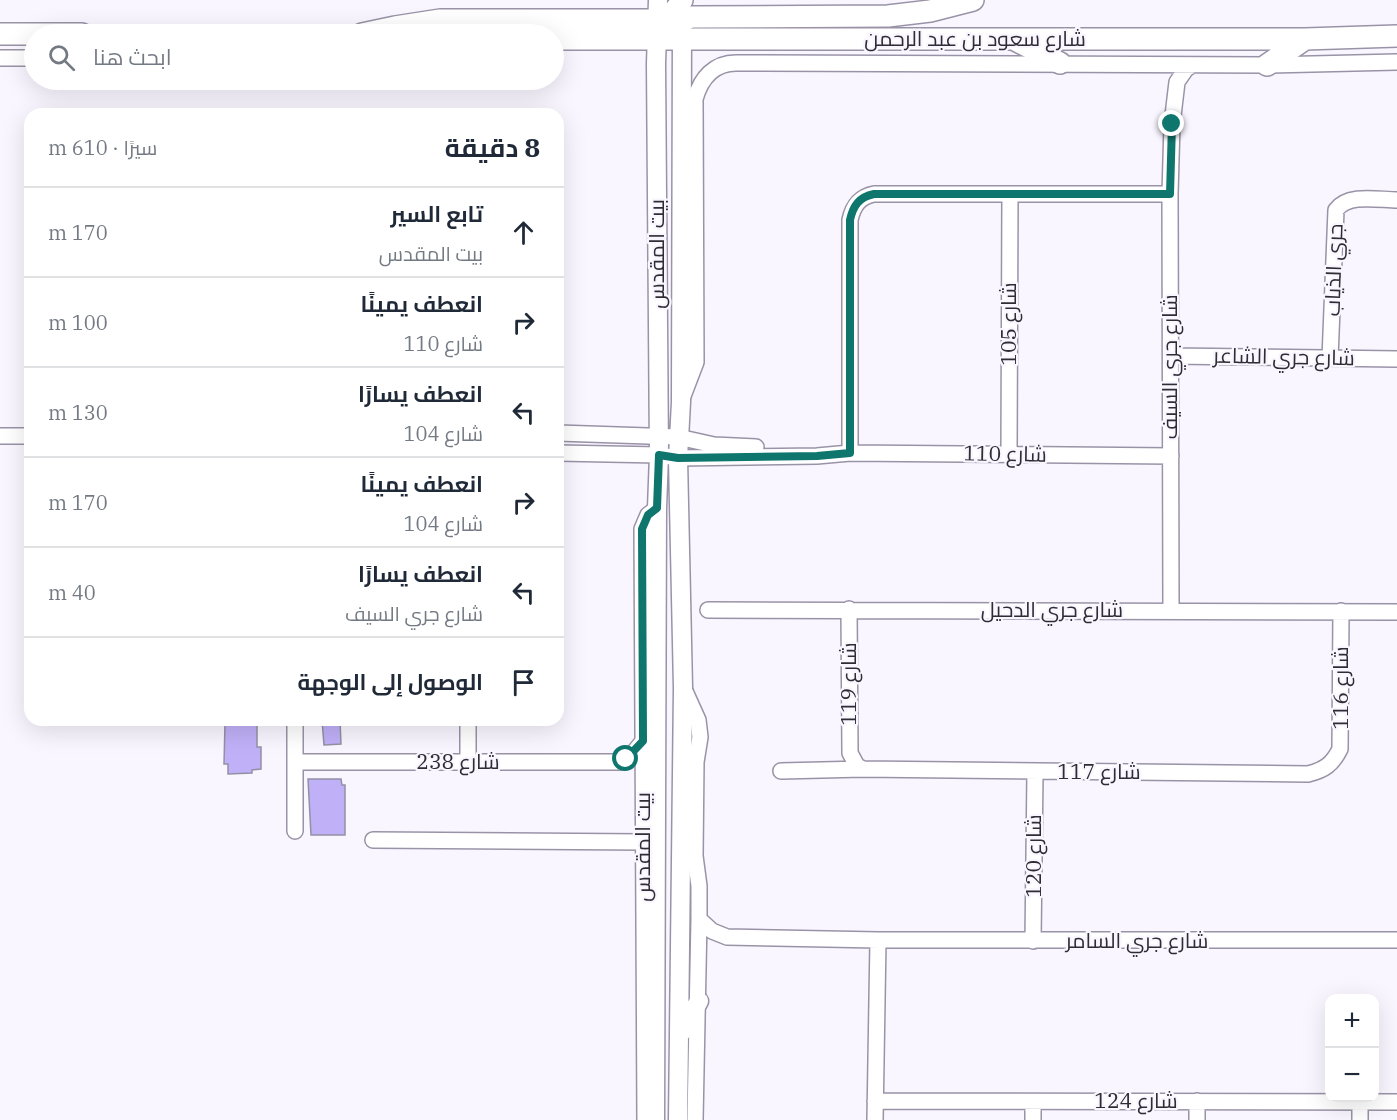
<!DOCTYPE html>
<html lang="ar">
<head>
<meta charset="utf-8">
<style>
  :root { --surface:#fff; --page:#f2f2f3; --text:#1f2937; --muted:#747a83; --line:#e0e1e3 }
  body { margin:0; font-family:"IBM Plex Serif",Cairo,serif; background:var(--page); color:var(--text); direction:rtl }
  .controls { position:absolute; right:18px; bottom:18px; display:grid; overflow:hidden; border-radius:12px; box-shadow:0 6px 24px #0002 }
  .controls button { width:54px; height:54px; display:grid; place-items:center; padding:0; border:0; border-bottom:2px solid var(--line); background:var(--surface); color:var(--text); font:30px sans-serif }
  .stop { position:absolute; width:18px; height:18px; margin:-14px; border:4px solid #0f766e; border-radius:50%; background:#fff }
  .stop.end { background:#0f766e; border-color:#fff; box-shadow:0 2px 6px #0008 }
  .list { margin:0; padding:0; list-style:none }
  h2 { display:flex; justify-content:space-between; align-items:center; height:78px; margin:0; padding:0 24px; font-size:26px }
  h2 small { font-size:20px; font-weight:400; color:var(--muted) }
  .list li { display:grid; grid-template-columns:39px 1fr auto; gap:18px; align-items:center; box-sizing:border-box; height:90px; padding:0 24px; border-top:2px solid var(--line) }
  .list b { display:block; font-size:22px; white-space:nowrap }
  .list p { margin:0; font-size:20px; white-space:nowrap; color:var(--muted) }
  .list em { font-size:20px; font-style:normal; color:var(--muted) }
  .icon { flex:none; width:33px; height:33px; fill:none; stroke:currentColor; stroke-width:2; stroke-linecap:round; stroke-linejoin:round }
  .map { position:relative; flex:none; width:1397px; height:1120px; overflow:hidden; direction:ltr }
  .search { position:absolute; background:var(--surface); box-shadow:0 6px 24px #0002; left:24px; top:24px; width:540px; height:66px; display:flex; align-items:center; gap:15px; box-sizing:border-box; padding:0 21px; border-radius:33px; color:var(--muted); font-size:22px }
  .panel { position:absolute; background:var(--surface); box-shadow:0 6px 24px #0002; left:24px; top:108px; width:540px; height:618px; border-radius:18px; direction:rtl }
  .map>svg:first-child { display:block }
  .building { fill:#c0b0f8; stroke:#9490a4; stroke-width:1.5 }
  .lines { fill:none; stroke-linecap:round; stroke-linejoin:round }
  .minor-casing { stroke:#9a93a7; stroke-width:18 }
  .tertiary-casing { stroke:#9a93a7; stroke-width:21 }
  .secondary-casing { stroke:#9a93a7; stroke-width:24 }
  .minor { stroke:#fff; stroke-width:15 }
  .tertiary { stroke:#fff; stroke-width:18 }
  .secondary { stroke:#fff; stroke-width:21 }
  .route { stroke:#0f766e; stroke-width:8 }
  .labels { text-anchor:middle; stroke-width:4.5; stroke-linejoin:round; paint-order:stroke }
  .street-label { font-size:21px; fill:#2f2c34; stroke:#f9f6ff }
</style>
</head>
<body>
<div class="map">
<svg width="1397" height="1120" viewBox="0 0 1397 1120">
  <rect width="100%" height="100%" fill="#f9f6ff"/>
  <!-- building -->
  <path class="building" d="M322,720h18l1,24 -17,1z
    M225,723h32v24h4v22l-9,1v3l-24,1v-10h-4z
    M308,779h33l1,6h3v50h-34z"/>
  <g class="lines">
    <defs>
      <path id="minor" d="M0,58h34
        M1171,356l226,3
        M1330,358l6,-148c12,-17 43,-10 61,-10
        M683,396l13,-34 -1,-263c6,-21 19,-36 41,-36l531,2 130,-3
        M558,433l120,4 36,8 42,2
        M0,436h30
        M558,453l101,2 19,3 139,-2 33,-3 321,3
        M850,453v-233c3,-14 9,-23 24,-26h296
        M1009,454l1,-260
        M849,609l1,144 7,13 6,3 445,5c16,-4 24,-9 32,-25l1,-138
        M708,610l689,2
        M1171,611l-1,-417 2,-70 5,-42 9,-13 6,-4
        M684,689l14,31 2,17 -4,25 -1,94 4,30v33l-4,201
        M295,762h326l14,-11 8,-10
        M468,762v-42
        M781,771l82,-2
        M295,831v-111
        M373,840l270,2
        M699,919l13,12 15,6 151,3h519
        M1033,941l2,-169
        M875,1101l522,1
        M1197,1101v19
        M1033,1102v18
        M1360,1103v17
        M645,1120l-3,-591 6,-14 9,-7
        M875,1120l3,-180"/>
      <path id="tertiary" d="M681,1033l18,-32
        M655,1120l2,-612 2,-53 -3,-391 2,-64
        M678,1120l5,-432 -5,-230 3,-56 1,-375"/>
      <path id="secondary" d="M664,29l12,-8 16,-4 196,-1 42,-5 43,-11
        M0,34h82
        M362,34l33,-7 45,-7h217c12,-3 19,-9 25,-20
        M554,39h751l92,-3
        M1017,41l43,22
        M1267,65l38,-26"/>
    </defs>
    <!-- minor casing -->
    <use href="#minor" class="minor-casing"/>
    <!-- tertiary casing -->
    <use href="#tertiary" class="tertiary-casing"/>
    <!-- secondary casing -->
    <use href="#secondary" class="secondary-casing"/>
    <!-- minor -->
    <use href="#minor" class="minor"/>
    <!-- tertiary -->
    <use href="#tertiary" class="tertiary"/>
    <!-- secondary -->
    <use href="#secondary" class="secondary"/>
  </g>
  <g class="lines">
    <!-- route -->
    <path class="route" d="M626,759l17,-18 -1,-212 6,-14 9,-7 2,-53 19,3 139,-2 33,-3v-233c3,-14 9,-23 24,-26h296l2,-70"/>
  </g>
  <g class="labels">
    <!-- street labels -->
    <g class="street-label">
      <text x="975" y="46">شارع سعود بن عبد الرحمن</text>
      <text transform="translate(657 254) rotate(-90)" y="7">بيت المقدس</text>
      <text transform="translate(1334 270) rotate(-88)" y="7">جري الذياب</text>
      <text transform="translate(1009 324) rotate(-90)" y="7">شارع 105</text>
      <text transform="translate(1284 357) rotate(1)" y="7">شارع جري الشاعر</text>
      <text transform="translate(1170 367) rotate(-90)" y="7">شارع جري السيف</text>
      <text transform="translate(1005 454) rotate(1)" y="7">شارع 110</text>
      <text x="1052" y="617">شارع جري الدحيل</text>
      <text transform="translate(849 684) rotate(-90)" y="7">شارع 119</text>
      <text transform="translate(1341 688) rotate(-90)" y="7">شارع 116</text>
      <text x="458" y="769">شارع 238</text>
      <text x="1099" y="779">شارع 117</text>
      <text transform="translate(643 847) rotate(-90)" y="7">بيت المقدس</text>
      <text transform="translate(1034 856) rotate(-90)" y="7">شارع 120</text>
      <text x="1137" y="948">شارع جري السامر</text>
      <text x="1136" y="1108">شارع 124</text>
    </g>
  </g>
</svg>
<div class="controls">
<button>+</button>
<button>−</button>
</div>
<div class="stop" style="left:626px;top:759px"></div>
<div class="stop end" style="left:1172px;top:124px"></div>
<div class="search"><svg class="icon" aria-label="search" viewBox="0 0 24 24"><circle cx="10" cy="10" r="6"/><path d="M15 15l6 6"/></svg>ابحث هنا</div>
<section class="panel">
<h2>8 دقيقة<small>سيرًا · 610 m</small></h2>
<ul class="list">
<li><svg class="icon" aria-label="ahead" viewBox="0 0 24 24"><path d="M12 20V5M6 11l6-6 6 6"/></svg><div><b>تابع السير</b><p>بيت المقدس</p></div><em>170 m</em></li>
<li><svg class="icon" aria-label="right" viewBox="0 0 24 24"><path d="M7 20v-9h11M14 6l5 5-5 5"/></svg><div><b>انعطف يمينًا</b><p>شارع 110</p></div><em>100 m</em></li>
<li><svg class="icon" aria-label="left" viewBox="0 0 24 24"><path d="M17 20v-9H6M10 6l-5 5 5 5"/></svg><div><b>انعطف يسارًا</b><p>شارع 104</p></div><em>130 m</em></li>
<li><svg class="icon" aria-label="right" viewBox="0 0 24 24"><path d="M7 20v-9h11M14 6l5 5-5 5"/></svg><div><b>انعطف يمينًا</b><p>شارع 104</p></div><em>170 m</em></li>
<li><svg class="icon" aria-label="left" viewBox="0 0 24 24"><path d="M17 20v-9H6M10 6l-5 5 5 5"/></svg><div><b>انعطف يسارًا</b><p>شارع جري السيف</p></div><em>40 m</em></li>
<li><svg class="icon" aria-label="arrive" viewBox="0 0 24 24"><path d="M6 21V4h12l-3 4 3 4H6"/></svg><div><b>الوصول إلى الوجهة</b></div></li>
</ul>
</section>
</div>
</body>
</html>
